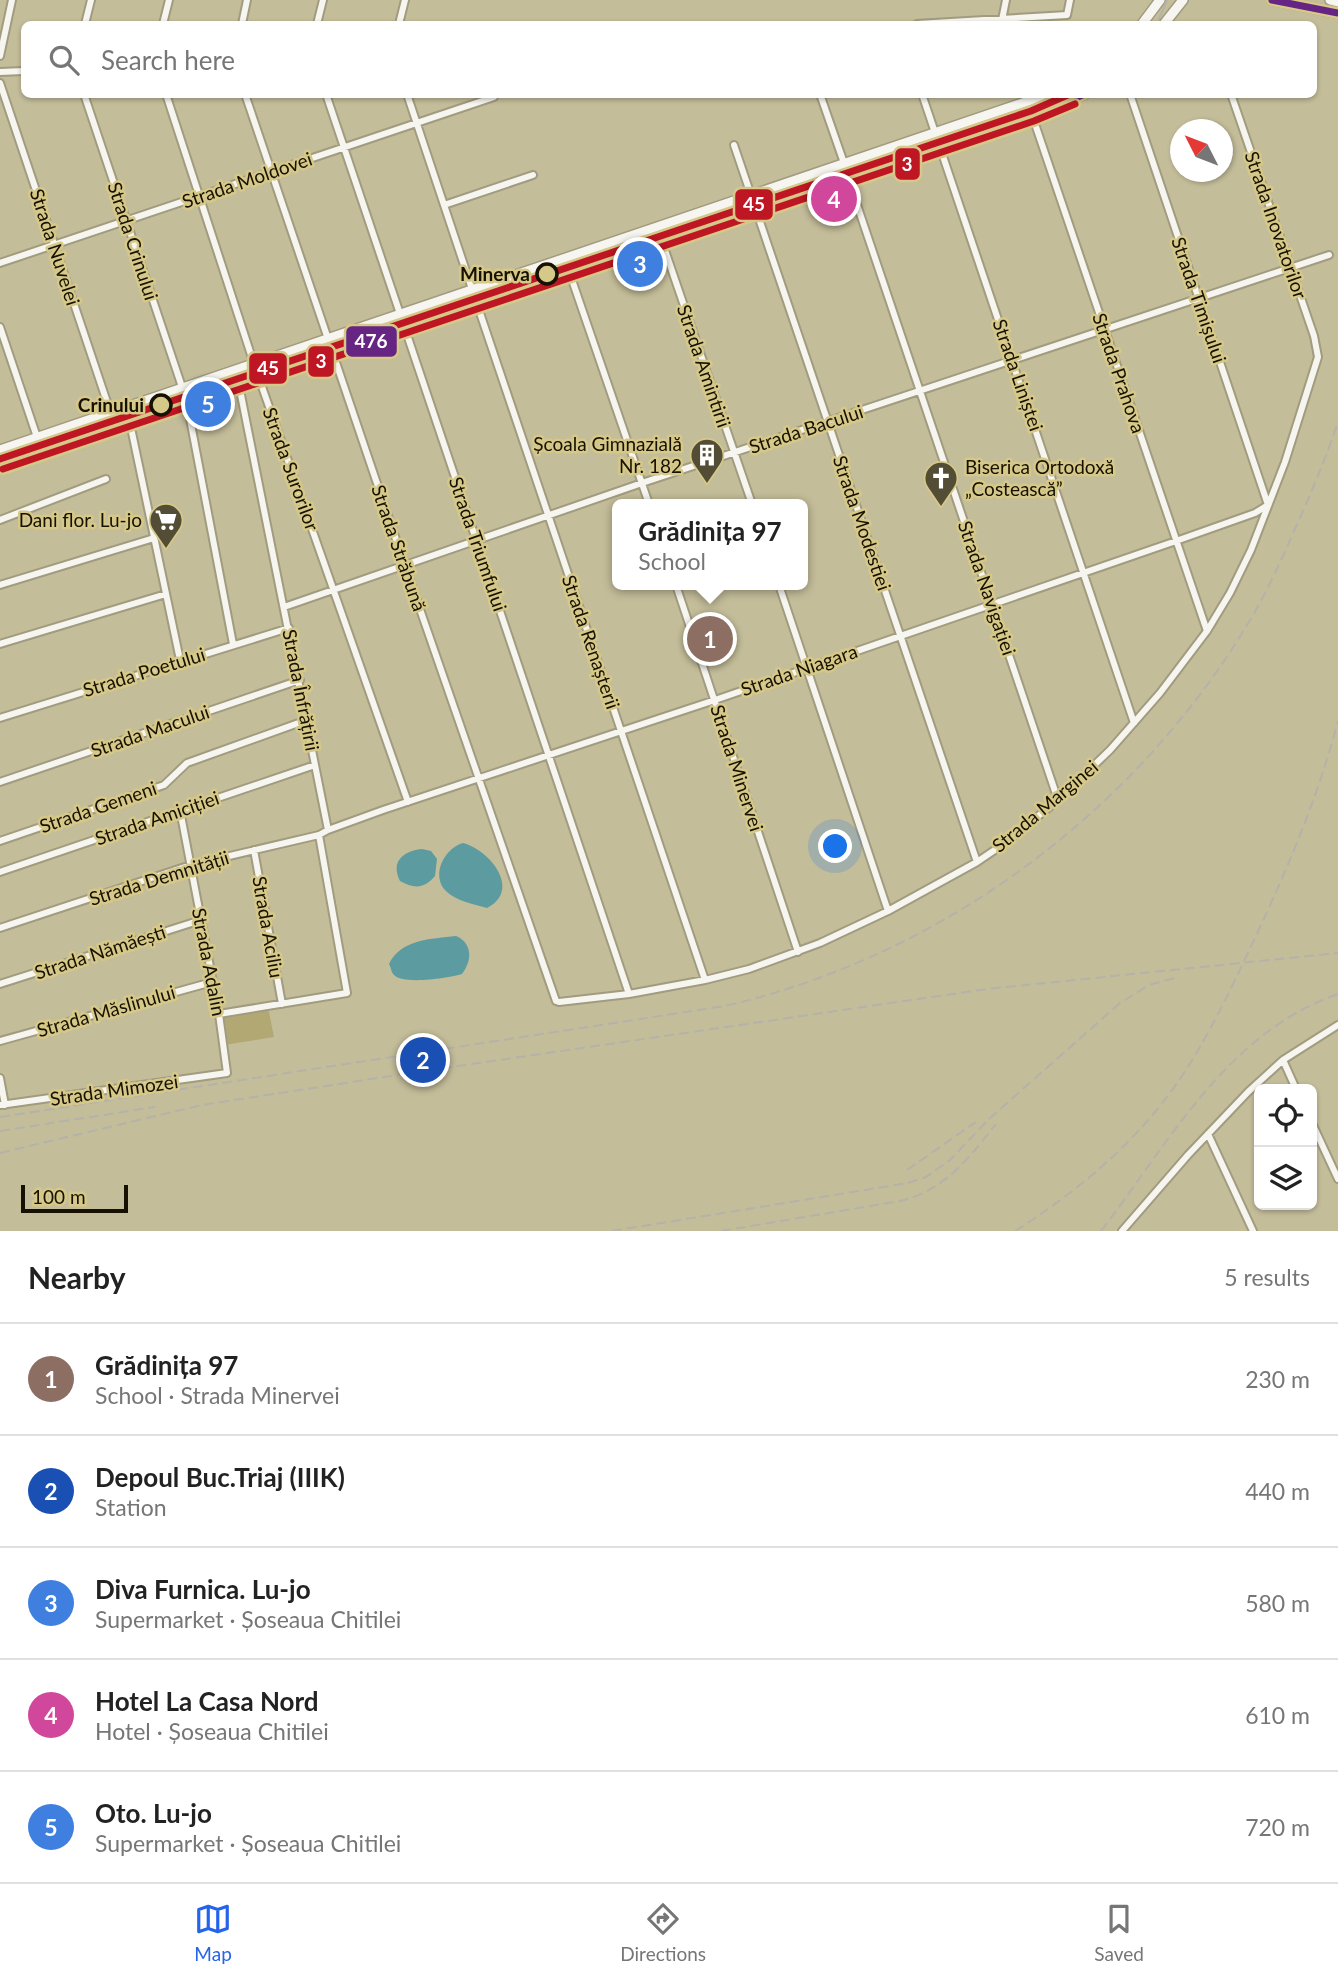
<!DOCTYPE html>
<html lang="en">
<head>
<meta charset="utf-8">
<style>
  :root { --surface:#fff; --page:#f6f6f6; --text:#222; --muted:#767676; --line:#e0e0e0; --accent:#2563eb }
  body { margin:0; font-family:Lato,sans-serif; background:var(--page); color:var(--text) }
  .controls { position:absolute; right:21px; bottom:21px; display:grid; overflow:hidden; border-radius:10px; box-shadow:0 2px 5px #0004 }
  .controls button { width:63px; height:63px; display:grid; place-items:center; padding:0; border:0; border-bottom:2px solid var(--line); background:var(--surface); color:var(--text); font:35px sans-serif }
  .compass { position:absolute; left:1170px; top:119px; width:63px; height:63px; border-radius:50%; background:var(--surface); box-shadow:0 2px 5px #0004; rotate:312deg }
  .scale { position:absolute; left:21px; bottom:18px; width:107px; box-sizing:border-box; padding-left:7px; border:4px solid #161100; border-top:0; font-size:19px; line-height:24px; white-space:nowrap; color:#161100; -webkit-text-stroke:5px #d6c888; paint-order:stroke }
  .you { position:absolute; left:836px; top:847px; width:24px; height:24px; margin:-18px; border:5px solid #fff; border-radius:50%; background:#1a73e8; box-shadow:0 0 0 10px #1a73e833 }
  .badge { display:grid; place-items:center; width:46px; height:46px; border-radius:50%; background:var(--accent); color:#fff; font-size:23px; font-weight:700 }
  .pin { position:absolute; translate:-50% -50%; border:4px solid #fff; box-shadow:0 2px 7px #0006 }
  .popup { position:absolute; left:612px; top:499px; width:196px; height:91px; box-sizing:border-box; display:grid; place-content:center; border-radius:10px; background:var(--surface); filter:drop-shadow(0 2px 5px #0005); font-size:23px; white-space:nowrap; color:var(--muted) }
  .popup b { font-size:26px; color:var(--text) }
  .popup::after { content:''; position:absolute; left:50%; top:100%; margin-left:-14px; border:14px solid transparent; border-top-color:var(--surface) }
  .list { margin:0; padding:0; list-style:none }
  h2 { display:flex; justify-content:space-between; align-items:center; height:91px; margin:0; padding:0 28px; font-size:30px }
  h2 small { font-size:23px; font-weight:400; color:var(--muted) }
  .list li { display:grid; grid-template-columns:46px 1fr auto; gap:21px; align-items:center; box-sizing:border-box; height:112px; padding:0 28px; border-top:2px solid var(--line) }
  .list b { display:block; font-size:26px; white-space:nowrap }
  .list p { margin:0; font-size:23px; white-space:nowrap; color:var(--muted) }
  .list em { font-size:23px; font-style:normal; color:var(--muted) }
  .icon { flex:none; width:38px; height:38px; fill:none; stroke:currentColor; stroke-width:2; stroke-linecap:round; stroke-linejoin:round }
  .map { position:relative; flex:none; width:1338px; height:1231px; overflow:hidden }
  .search { position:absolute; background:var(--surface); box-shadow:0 2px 5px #0004; left:21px; right:21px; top:21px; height:77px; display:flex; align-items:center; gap:18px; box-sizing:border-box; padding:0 24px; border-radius:10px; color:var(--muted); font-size:26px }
  .sheet { height:651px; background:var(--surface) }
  nav { display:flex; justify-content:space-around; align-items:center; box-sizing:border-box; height:98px; border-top:2px solid var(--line); background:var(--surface); font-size:19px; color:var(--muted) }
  nav a { display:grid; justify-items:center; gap:4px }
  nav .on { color:var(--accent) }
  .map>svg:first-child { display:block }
  .green { fill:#b2a874 }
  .water { fill:#5c9ba0 }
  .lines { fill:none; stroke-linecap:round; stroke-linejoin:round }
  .street-casing { stroke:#a19b7f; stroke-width:10 }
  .primary-casing { stroke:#a19b7f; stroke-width:12 }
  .street { stroke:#f6f5f0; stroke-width:6 }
  .primary { stroke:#f6f5f0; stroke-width:9 }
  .tram { stroke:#b4b2a9; stroke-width:2 }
  .rail { stroke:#b4b2a9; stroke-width:2; stroke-dasharray:10 5; stroke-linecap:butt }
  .bus-1-casing { stroke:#d6c888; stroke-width:12 }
  .bus-1 { stroke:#662483; stroke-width:7 }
  .tram-1-casing { stroke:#d6c888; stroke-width:12 }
  .tram-2-casing { stroke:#d6c888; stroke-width:12 }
  .tram-1 { stroke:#be1622; stroke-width:7 }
  .tram-2 { stroke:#be1622; stroke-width:7 }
  .stop-dot { fill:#d6c888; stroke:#161100; stroke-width:3.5 }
  .labels { text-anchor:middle; stroke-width:5; stroke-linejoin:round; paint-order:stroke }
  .street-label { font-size:19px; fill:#161100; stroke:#d6c888 }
  .stop-label { font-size:19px; font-weight:bold; fill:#161100; stroke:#d6c888; text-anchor:end }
  .poi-label { font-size:19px; fill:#161100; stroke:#d6c888; text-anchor:end }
  .line-badge { stroke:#d6c888; stroke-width:2.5 }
  .badge-label { font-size:19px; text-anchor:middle; font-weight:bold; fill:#fff }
</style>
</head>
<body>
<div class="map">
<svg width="1338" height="1231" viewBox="0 0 1338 1231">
  <rect width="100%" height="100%" fill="#c4bd9a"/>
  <!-- green -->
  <path class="green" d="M268,1007l6,30 -50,8 -5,-31z"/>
  <!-- water -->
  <path class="water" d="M463,843c27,7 59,47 24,65 -14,-4 -31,-7 -41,-17 -16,-16 -1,-43 17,-48z
    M422,849l9,2 6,8 -2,17c-11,13 -21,13 -35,5 -10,-20 4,-30 22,-32z
    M456,936c17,7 16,25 6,38 -13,4 -59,11 -68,1 -3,-3 -3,-8 -5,-11 12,-25 42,-25 67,-28z"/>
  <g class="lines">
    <defs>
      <path id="street" d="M85,24l6,-24
        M163,24l6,-24
        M242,24l5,-24
        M317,24l6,-24
        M399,24l6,-24
        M917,24l150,-9 3,-15
        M1004,24l-2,-4 4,-20
        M0,56l12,-56
        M0,72l24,-1
        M0,83l110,328
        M84,94l98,293
        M166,94l88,270 154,438
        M245,94l160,472 151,435 3,1 70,-8 76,-14 44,-11 71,-26 68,-32 89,-49 28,-19 53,-43 52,-50 50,-57 47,-62 23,-38 21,-43 34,-88 33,-105 -4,-21 -83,-242
        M326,94l303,900
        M407,94l65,195
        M820,94l24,69
        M922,94l212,629
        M1032,115l175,516
        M734,145l243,717
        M848,178l210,622
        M444,205l89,-30
        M657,227l95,277
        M0,263l494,-166
        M570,274l79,230
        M477,304l228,676
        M0,327l42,125
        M187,403l46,241
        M130,423l50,237
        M0,520l106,-41
        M0,585l154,-47
        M676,585l122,367
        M779,585l109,326
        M284,607l358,-124 687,-228
        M0,644l166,-50
        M0,718l289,-90
        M0,782l300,-102
        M328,830l55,-20 332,-110 461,-159 79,-28 13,-8 -138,-411
        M0,841l164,-56 23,-22 120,-43
        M254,850l28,154
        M0,872l315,-107
        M0,928l191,-63 128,-30
        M0,984l201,-64
        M219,1014l128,-21 -28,-158 9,-5 -89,-445
        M0,1041l212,-59
        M1283,1060l13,29
        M0,1078l5,27
        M0,1105l227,-32 -8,-59 -39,-204
        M1312,1123l26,56
        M1208,1134l45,97
        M1122,1231l66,-76 60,-63 35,-32 55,-35"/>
      <path id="primary" d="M1272,0l66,13
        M1330,0l8,2
        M1142,24l18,-24
        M1164,24l19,-24
        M0,450l1049,-356
        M0,466l558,-187 197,-70 306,-104 24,-11"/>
    </defs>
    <!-- street casing -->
    <use href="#street" class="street-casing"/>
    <!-- primary casing -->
    <use href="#primary" class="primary-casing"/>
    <!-- street -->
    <use href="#street" class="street"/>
    <!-- primary -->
    <use href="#primary" class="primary"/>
    <!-- tram -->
    <path class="tram" d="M1159,19l8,-19"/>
    <!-- rail -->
    <path class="rail" d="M0,1117l725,-111c213,-49 405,-190 519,-376 24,-38 41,-79 59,-119 13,-30 25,-59 35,-89
      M0,1131l155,-24
      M0,1153l202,-48 215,-33 570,-83 351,-36
      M907,1170l69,-48
      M612,1231l296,-48 18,-6 24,-17 40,-42 130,-115 29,-18 26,-7
      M721,1231l179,-30c44,-10 69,-43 96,-77
      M1015,1231c65,-41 124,-91 167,-155 31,-47 55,-100 79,-151 31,-67 58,-132 77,-204
      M1101,1231c68,-88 125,-198 237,-237"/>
    <defs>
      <path id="bus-1" d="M1272,0l66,13
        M0,466l558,-187 197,-70 306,-104 23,-11"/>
    </defs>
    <!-- bus-1 casing -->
    <use href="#bus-1" class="bus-1-casing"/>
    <!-- bus-1 -->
    <use href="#bus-1" class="bus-1"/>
    <defs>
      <path id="tram-1" d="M0,459l1031,-348 39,-17"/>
      <path id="tram-2" d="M3,469l1031,-348 41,-17"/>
    </defs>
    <!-- tram-1 casing -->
    <use href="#tram-1" class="tram-1-casing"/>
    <!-- tram-2 casing -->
    <use href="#tram-2" class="tram-2-casing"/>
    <!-- tram-1 -->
    <use href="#tram-1" class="tram-1"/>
    <!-- tram-2 -->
    <use href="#tram-2" class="tram-2"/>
  </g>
  <!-- icons -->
  <defs>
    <symbol id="building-pin" viewBox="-11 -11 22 30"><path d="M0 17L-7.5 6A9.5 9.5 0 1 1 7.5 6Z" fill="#534d36" stroke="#d6c888"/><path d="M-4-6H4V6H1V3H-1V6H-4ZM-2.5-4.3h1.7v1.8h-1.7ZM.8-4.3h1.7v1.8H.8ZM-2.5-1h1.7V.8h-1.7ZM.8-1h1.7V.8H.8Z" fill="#fff"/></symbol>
    <symbol id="church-pin" viewBox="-11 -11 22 30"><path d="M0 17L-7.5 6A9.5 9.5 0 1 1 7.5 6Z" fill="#534d36" stroke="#d6c888"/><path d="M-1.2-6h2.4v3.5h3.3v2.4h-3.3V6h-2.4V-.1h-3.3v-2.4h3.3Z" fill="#fff"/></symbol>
    <symbol id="supermarket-pin" viewBox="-11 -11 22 30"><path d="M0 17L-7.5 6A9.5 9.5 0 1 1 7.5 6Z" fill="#534d36" stroke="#d6c888"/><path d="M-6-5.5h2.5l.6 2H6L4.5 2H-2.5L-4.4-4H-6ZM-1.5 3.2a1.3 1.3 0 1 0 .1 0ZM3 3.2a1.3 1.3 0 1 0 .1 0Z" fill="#fff"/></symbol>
  </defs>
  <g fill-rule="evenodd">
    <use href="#building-pin" x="688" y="436" width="38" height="52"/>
    <use href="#church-pin" x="922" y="459" width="38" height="52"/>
    <use href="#supermarket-pin" x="147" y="501" width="38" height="52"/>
  </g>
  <!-- markers -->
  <g class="stop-dot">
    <circle cx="547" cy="274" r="10"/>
    <circle cx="161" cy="405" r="10"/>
  </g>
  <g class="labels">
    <!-- street labels -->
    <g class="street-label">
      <text transform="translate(247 180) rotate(-19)" y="7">Strada Moldovei</text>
      <text transform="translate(1276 225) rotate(71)" y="7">Strada Inovatorilor</text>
      <text transform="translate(133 241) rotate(72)" y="7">Strada Crinului</text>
      <text transform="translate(55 247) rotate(72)" y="7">Strada Nuvelei</text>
      <text transform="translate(1199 300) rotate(71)" y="7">Strada Timișului</text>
      <text transform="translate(704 366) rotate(71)" y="7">Strada Amintirii</text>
      <text transform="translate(1119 373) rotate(71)" y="7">Strada Prahova</text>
      <text transform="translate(1018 375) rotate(71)" y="7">Strada Liniștei</text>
      <text transform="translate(806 429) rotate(-18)" y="7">Strada Bacului</text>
      <text transform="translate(291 469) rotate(70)" y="7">Strada Surorilor</text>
      <text transform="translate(862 523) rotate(71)" y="7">Strada Modestiei</text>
      <text transform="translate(478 544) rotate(71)" y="7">Strada Triumfului</text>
      <text transform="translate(399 548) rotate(71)" y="7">Strada Străbună</text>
      <text transform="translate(987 588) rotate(71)" y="7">Strada Navigației</text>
      <text transform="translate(591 642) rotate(71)" y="7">Strada Renașterii</text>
      <text transform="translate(799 670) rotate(-19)" y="7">Strada Niagara</text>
      <text transform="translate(144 672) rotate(-17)" y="7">Strada Poetului</text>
      <text transform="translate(301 690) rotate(79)" y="7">Strada Înfrățirii</text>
      <text transform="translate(150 731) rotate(-19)" y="7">Strada Macului</text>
      <text transform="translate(737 768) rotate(72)" y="7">Strada Minervei</text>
      <text transform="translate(1045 806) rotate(-40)" y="7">Strada Marginei</text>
      <text transform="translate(98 807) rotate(-19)" y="7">Strada Gemeni</text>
      <text transform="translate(157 818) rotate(-19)" y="7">Strada Amiciției</text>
      <text transform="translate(159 878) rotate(-17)" y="7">Strada Demnității</text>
      <text transform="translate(268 927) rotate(80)" y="7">Strada Aciliu</text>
      <text transform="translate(100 952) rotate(-18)" y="7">Strada Nămăești</text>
      <text transform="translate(209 962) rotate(79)" y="7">Strada Adalin</text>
      <text transform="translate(106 1011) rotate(-16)" y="7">Strada Măslinului</text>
      <text transform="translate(114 1090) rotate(-8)" y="7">Strada Mimozei</text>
    </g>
    <!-- stop labels -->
    <g class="stop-label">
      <text x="530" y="281">Minerva</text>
      <text x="144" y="412">Crinului</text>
    </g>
    <!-- poi labels -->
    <g class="poi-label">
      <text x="682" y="451">Școala Gimnazială<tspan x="682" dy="22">Nr. 182</tspan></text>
      <text x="965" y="474" text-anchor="start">Biserica Ortodoxă<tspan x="965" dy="22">„Costească”</tspan></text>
      <text x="142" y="527">Dani flor. Lu-jo</text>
    </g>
  </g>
  <g class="line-badge">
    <rect x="894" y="147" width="27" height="34" rx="7" fill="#be1622"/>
    <rect x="734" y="188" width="40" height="33" rx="7" fill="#be1622"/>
    <rect x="345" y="325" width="53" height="33" rx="7" fill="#662483"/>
    <rect x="307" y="345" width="28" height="33" rx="7" fill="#be1622"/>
    <rect x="248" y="352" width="40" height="33" rx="7" fill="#be1622"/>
  </g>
  <g class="badge-label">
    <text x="907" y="171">3</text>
    <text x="754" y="211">45</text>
    <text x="371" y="348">476</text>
    <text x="321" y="368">3</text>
    <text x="268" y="375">45</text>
  </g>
</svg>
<div class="controls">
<button><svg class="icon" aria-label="locate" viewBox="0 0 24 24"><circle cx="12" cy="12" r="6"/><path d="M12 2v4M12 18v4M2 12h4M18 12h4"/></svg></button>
<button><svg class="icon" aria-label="layers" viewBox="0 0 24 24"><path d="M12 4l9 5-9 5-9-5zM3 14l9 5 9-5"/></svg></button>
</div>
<svg class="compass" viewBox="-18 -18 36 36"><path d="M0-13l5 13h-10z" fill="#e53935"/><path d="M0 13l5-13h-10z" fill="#767676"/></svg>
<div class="scale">100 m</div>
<div class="you"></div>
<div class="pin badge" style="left:710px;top:639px;background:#8d6e63">1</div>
<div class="popup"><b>Grădinița 97</b>School</div>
<div class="pin badge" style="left:423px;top:1060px;background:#1a4fb4">2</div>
<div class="pin badge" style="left:640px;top:264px;background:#3f7fe0">3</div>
<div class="pin badge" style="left:834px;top:199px;background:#d1479c">4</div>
<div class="pin badge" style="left:208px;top:404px;background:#3f7fe0">5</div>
<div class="search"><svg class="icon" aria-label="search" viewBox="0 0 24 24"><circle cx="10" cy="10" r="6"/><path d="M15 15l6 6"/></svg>Search here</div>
</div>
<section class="sheet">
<h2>Nearby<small>5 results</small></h2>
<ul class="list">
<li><span class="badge" style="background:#8d6e63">1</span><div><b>Grădinița 97</b><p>School · Strada Minervei</p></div><em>230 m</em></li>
<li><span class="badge" style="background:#1a4fb4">2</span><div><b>Depoul Buc.Triaj (IIIK)</b><p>Station</p></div><em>440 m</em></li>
<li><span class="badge" style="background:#3f7fe0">3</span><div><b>Diva Furnica. Lu-jo</b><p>Supermarket · Șoseaua Chitilei</p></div><em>580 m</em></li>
<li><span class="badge" style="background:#d1479c">4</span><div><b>Hotel La Casa Nord</b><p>Hotel · Șoseaua Chitilei</p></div><em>610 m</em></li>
<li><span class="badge" style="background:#3f7fe0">5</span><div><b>Oto. Lu-jo</b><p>Supermarket · Șoseaua Chitilei</p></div><em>720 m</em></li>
</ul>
</section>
<nav>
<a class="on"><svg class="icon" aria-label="map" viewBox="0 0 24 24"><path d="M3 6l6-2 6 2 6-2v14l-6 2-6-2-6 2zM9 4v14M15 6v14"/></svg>Map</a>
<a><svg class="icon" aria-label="directions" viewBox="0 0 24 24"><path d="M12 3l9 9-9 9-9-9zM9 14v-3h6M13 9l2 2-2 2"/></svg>Directions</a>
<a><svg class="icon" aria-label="saved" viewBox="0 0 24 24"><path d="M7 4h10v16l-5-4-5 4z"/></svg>Saved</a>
</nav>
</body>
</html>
